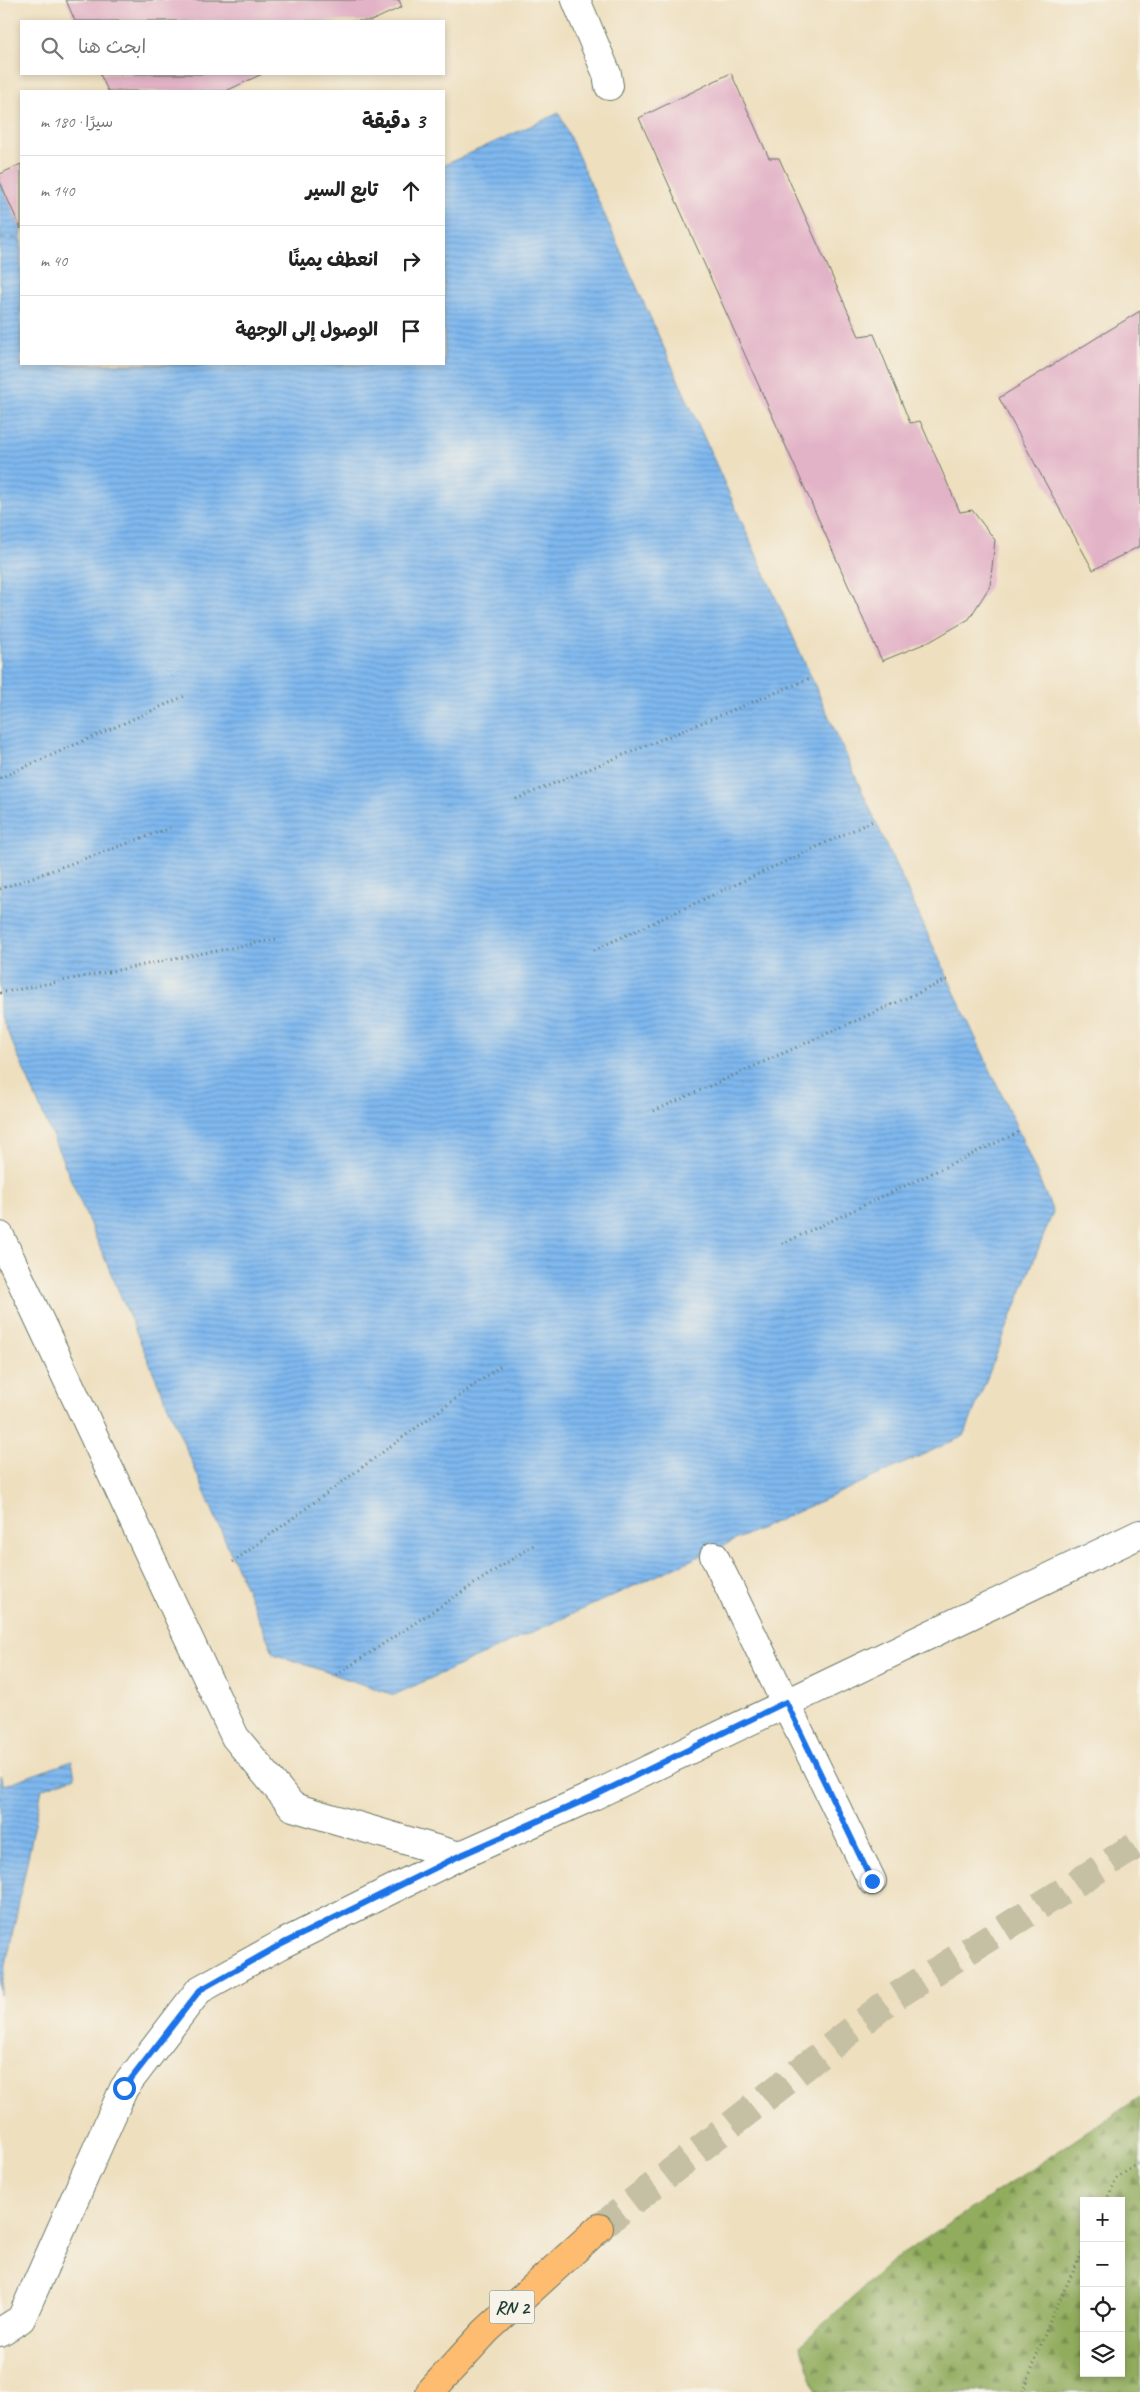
<!DOCTYPE html>
<html lang="ar">
<head>
<meta charset="utf-8">
<style>
  :root { --surface:#fff; --page:#f6f6f6; --text:#222; --muted:#767676; --line:#e0e0e0 }
  body { margin:0; font-family:Caveat,"Playpen Sans Arabic",sans-serif; background:var(--page); color:var(--text); direction:rtl }
  .controls { position:absolute; right:15px; bottom:15px; display:grid; overflow:hidden; border-radius:0px; box-shadow:0 2px 8px #0003 }
  .controls button { width:45px; height:45px; display:grid; place-items:center; padding:0; border:0; border-bottom:1px solid var(--line); background:var(--surface); color:var(--text); font:25px sans-serif }
  .stop { position:absolute; width:15px; height:15px; margin:-11px; border:4px solid #1a73e8; border-radius:50%; background:#fff }
  .stop.end { background:#1a73e8; border-color:#fff; box-shadow:0 1px 5px #0008 }
  .list { margin:0; padding:0; list-style:none }
  h2 { display:flex; justify-content:space-between; align-items:center; height:65px; margin:0; padding:0 20px; font-size:21px }
  h2 small { font-size:16px; font-weight:400; color:var(--muted) }
  .list li { display:grid; grid-template-columns:32px 1fr auto; gap:15px; align-items:center; box-sizing:border-box; height:70px; padding:0 20px; border-top:1px solid var(--line) }
  .list b { display:block; font-size:19px; white-space:nowrap }
  .list em { font-size:16px; font-style:normal; color:var(--muted) }
  .icon { flex:none; width:28px; height:28px; fill:none; stroke:currentColor; stroke-width:2; stroke-linecap:round; stroke-linejoin:round }
  .map { position:relative; flex:none; width:1140px; height:2392px; overflow:hidden; direction:ltr }
  .search { position:absolute; background:var(--surface); box-shadow:0 2px 8px #0003; left:20px; top:20px; width:425px; height:55px; display:flex; align-items:center; gap:12px; box-sizing:border-box; padding:0 18px; border-radius:0px; color:var(--muted); font-size:19px }
  .panel { position:absolute; background:var(--surface); box-shadow:0 2px 8px #0003; left:20px; top:90px; width:425px; height:275px; border-radius:0px; direction:rtl }
  .map>svg:first-child { display:block }
  .forest { fill:url(#forest-firs); stroke:#587448; fill-rule:evenodd }
  .water { fill:url(#water-rules); stroke:#4f7a92 }
  .lines { fill:none; stroke-linecap:round; stroke-linejoin:round }
  .ferry { stroke:#375c63; stroke-width:1; stroke-dasharray:6 5; stroke-linecap:butt }
  .building { fill:#e2b2c6 }
  .major-tunnel { stroke:#c5bfa3; stroke-width:28; stroke-dasharray:28 14; stroke-linecap:butt }
  .minor-casing { stroke:#677665; stroke-width:30 }
  .major-casing { stroke:#677665; stroke-width:30 }
  .path { stroke:#677665; stroke-width:3; stroke-dasharray:1 4; stroke-linecap:butt }
  .minor { stroke:#fff; stroke-width:28 }
  .major { stroke:#febc70; stroke-width:28 }
  .route { stroke:#1a73e8; stroke-width:6 }
  .labels { text-anchor:middle; stroke-width:4; stroke-linejoin:round; paint-order:stroke }
  .shield { fill:#f7f3e8; stroke:#60746a; stroke-width:1 }
  .shield-label { font-size:19px; font-weight:bold; fill:#1f3d34 }
</style>
</head>
<body>
<div class="map">
<svg width="1140" height="2392" viewBox="0 0 1140 2392">
  <defs>
    <pattern id="forest-firs" width="22" height="20" patternUnits="userSpaceOnUse" patternTransform="scale(1.25)"><rect width="22" height="20" fill="#91ac5d"/><path d="M5 1l3.5 6h-7zM16 11l3.5 6h-7z" fill="#768d4e"/></pattern>
    <pattern id="water-rules" width="6" height="5" patternUnits="userSpaceOnUse" patternTransform="scale(1.25)"><rect width="6" height="5" fill="#7fb8ef"/><path d="M0 2.5h6" fill="none" stroke="#6797c2"/></pattern>
  </defs>
  <rect width="100%" height="100%" fill="#f7f3e8"/>
  <filter id="ink" filterUnits="userSpaceOnUse"><feTurbulence type="fractalNoise" baseFrequency=".02" numOctaves="2"/><feDisplacementMap in="SourceGraphic" scale="10" xChannelSelector="R" yChannelSelector="G"/><feConvolveMatrix kernelMatrix="1 2 1 2 8 2 1 2 1" color-interpolation-filters="sRGB"/></filter>
  <filter id="wash" filterUnits="userSpaceOnUse"><feTurbulence type="fractalNoise" baseFrequency=".0096" numOctaves="4" result="noise"/><feDisplacementMap in="SourceGraphic" scale="20" xChannelSelector="R" yChannelSelector="G"/><feGaussianBlur stdDeviation="1.12" result="paint"/><feColorMatrix in="noise" values="0 0 0 0 0 0 0 0 0 0 0 0 0 0 0 0 0 1.4 0 .05"/><feComposite in="paint" operator="in"/></filter>
  <g filter="url(#wash)">
    <rect width="100%" height="100%" fill="#eedfbf"/>
    <!-- forest -->
    <path class="forest" d="M1140,2097v295h-324l-16,-47 92,-84zM1084,2201h37v172h-37z"/>
    <!-- water -->
    <path class="water" d="M559,113l316,707 144,312 34,80 -89,224 -570,259 -120,-41 -274,-640v-832l21,47v135h423v-199z
      M72,1761l3,16 -33,12 -42,206v-220l4,10z"/>
    <g class="lines">
      <!-- ferry -->
      <path class="ferry" d="M0,238h21"/>
    </g>
    <g id="blocks">
      <!-- building -->
      <path class="building" d="M66,0h333l3,7 -31,14h-296z
        M731,73l38,85h10l80,178 15,-2 36,89 10,-2 40,91 12,-2 23,30 -5,46 -21,33 -38,22 -49,20 -243,-543z
        M100,74h162l-36,17h-118z
        M21,164v65l-21,-47v-8z
        M1140,311v235l-47,24 -94,-172z"/>
    </g>
  </g>
  <g filter="url(#ink)">
    <use href="#blocks" fill-opacity="0" stroke="#677665" stroke-width="1"/>
    <g class="lines">
      <!-- major-tunnel -->
      <path class="major-tunnel" d="M599,2228l294,-230 247,-155"/>
      <defs>
        <path id="minor" d="M576,0l31,74 2,12
          M0,1236l235,501 58,70 166,49
          M714,1556l158,325
          M0,2332l21,-13 103,-231 75,-98 81,-45 179,-89 134,-60 547,-262"/>
        <path id="major" d="M430,2392l56,-61 113,-103"/>
      </defs>
      <!-- minor casing -->
      <use href="#minor" class="minor-casing"/>
      <!-- major casing -->
      <use href="#major" class="major-casing"/>
      <!-- path -->
      <path class="path" d="M0,778l185,-82
        M516,799l295,-121
        M0,889l170,-61
        M594,950l281,-130
        M0,993l277,-54
        M654,1111l295,-132
        M782,1244l237,-112
        M233,1562l270,-198
        M336,1675l199,-131
        M1106,2201l11,-23 23,-16
        M1023,2392l28,-74 33,-69"/>
      <!-- minor -->
      <use href="#minor" class="minor"/>
      <!-- major -->
      <use href="#major" class="major"/>
    </g>
  </g>
  <g class="lines" filter="url(#ink)">
    <!-- route -->
    <path class="route" d="M124,2088l76,-98 80,-45 179,-89 135,-60 192,-94 86,179"/>
  </g>
  <g class="labels">
    <!-- shield labels -->
    <rect class="shield" x="489.5" y="2290.5" width="45" height="33" rx="4"/>
    <g class="shield-label">
      <text x="512" y="2314">RN 2</text>
    </g>
  </g>
</svg>
<div class="controls">
<button>+</button>
<button>−</button>
<button><svg class="icon" aria-label="locate" viewBox="0 0 24 24"><circle cx="12" cy="12" r="6"/><path d="M12 2v4M12 18v4M2 12h4M18 12h4"/></svg></button>
<button><svg class="icon" aria-label="layers" viewBox="0 0 24 24"><path d="M12 4l9 5-9 5-9-5zM3 14l9 5 9-5"/></svg></button>
</div>
<div class="stop" style="left:124px;top:2088px"></div>
<div class="stop end" style="left:872px;top:1881px"></div>
<div class="search"><svg class="icon" aria-label="search" viewBox="0 0 24 24"><circle cx="10" cy="10" r="6"/><path d="M15 15l6 6"/></svg>ابحث هنا</div>
<section class="panel">
<h2>3 دقيقة<small>سيرًا · 180 m</small></h2>
<ul class="list">
<li><svg class="icon" aria-label="ahead" viewBox="0 0 24 24"><path d="M12 20V5M6 11l6-6 6 6"/></svg><div><b>تابع السير</b></div><em>140 m</em></li>
<li><svg class="icon" aria-label="right" viewBox="0 0 24 24"><path d="M7 20v-9h11M14 6l5 5-5 5"/></svg><div><b>انعطف يمينًا</b></div><em>40 m</em></li>
<li><svg class="icon" aria-label="arrive" viewBox="0 0 24 24"><path d="M6 21V4h12l-3 4 3 4H6"/></svg><div><b>الوصول إلى الوجهة</b></div></li>
</ul>
</section>
</div>
</body>
</html>
